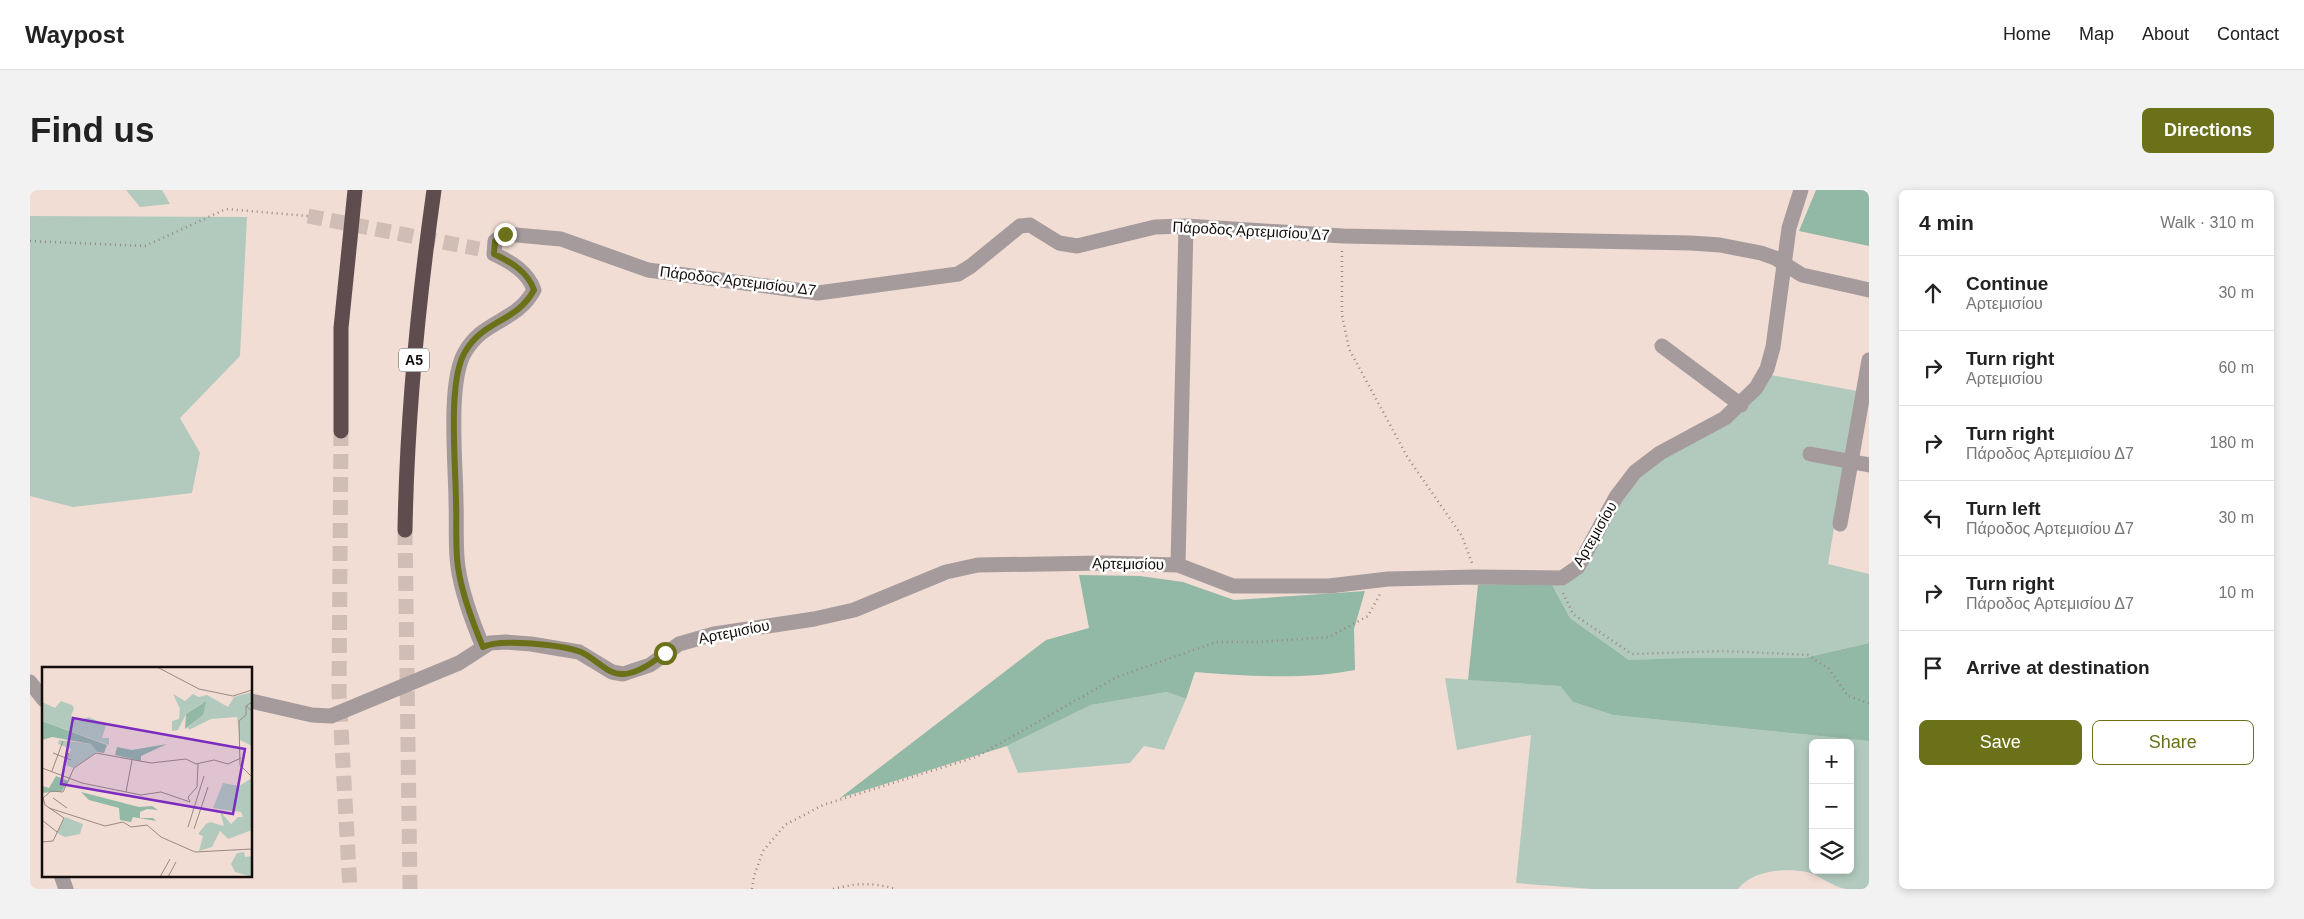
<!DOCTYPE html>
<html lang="en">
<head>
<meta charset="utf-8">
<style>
  :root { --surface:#fff; --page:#f2f2f2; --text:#222; --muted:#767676; --line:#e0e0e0; --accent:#6a7118 }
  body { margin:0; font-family:Arial,sans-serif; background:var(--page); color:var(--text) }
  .controls { position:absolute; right:15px; bottom:15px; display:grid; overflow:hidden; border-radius:8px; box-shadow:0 2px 8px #0003 }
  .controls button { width:45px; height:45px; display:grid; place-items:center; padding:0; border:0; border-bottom:1px solid var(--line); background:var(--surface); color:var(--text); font:25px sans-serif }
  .stop { position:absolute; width:15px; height:15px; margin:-11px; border:4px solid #6a7118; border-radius:50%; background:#fff }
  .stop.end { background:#6a7118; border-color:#fff; box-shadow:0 1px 5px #0008 }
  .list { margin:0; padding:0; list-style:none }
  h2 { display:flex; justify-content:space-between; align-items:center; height:65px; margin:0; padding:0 20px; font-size:21px }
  h2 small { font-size:16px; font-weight:400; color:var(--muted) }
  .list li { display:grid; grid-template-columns:32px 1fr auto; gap:15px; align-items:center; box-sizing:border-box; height:75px; padding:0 20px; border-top:1px solid var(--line) }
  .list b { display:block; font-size:19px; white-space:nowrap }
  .list p { margin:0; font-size:16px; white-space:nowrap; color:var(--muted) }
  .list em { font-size:16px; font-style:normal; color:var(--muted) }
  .actions { display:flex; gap:10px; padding:15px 20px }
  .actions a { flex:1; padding:11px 0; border:1px solid var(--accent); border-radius:8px; text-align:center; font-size:18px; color:var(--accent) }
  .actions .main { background:var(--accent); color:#fff }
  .icon { flex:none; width:28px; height:28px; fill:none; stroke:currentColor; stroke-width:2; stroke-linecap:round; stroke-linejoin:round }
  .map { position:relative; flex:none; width:1839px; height:699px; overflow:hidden; border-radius:8px }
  header { display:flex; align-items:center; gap:30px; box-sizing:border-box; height:70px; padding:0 25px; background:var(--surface); border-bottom:1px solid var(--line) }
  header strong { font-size:24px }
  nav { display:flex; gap:28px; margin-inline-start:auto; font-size:18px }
  .intro { display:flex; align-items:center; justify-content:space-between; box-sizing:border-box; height:120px; padding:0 30px }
  h1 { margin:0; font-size:35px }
  .button { padding:12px 22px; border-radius:8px; background:var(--accent); color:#fff; font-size:18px; font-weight:700 }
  main { display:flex; gap:30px; padding:0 30px }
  aside { flex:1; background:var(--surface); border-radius:8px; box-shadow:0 2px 8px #0003 }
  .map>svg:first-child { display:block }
  .green { fill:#b2cabe; fill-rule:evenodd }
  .forest { fill:#92b8a6 }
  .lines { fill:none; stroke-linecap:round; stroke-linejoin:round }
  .minor-tunnel { stroke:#d0beb6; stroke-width:15; stroke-dasharray:15 8; stroke-linecap:butt }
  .motorway-tunnel { stroke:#d0beb6; stroke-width:15; stroke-dasharray:15 8; stroke-linecap:butt }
  .path { stroke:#978882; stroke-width:2.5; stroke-dasharray:1 4; stroke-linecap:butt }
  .minor { stroke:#a59b9c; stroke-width:15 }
  .motorway { stroke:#5f4c4f; stroke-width:15 }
  .route { stroke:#6a7118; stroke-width:6 }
  .labels { text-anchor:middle; stroke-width:5; stroke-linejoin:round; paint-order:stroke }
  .shield { fill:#fff; stroke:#5a5554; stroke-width:1 }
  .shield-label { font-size:14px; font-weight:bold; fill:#130c0a }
  .street-label { font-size:15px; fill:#130c0a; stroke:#fff }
  .inset-road { fill:none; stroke:#988983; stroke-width:1 }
  .view { fill:#7b2cbf; fill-opacity:0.15; stroke:#7b2cbf; stroke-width:2.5 }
  .inset-edge { fill:none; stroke:#130c0a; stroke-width:2.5 }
</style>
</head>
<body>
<header>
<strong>Waypost</strong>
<nav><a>Home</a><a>Map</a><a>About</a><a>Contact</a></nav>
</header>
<div class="intro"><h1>Find us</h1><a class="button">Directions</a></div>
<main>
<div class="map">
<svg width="1839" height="699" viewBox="0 0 1839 699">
  <rect width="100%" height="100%" fill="#f1ddd4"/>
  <!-- green -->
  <path class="green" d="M96,0h36l8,14 -30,3z
    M0,26l217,1 -7,139 -60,62 20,35 -8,40 -119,14 -43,-11z
    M1741,185l86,16 -29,173 41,10v69l-65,15 -175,2 -59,-42 -19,-35 14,-2 59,-85 23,-28 97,-57 10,-11z
    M1415,488l115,8 13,16 40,13 256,26v148c-7,0 -16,0 -23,0 -14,-2 -26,-14 -39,-17 -23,-4 -54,-2 -69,17h-146l-76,-6 15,-148 -74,15zM1783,553h37v127h-37z
    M1137,502l19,7 -22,51 -20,-4 -14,17 -112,10 -11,-27 84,-41z"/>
  <!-- forest -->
  <path class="forest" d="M1786,0h53v56l-70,-15z
    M1049,385l61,1 43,6 51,18 131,-9 -11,38 1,41c-52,10 -107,6 -160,2l-9,27 -19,-7 -76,13 -84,41 -167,52 206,-158 43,-12z
    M1521,393l19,35 59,42 58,-2h117l65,-15v98l-256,-26 -40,-13 -13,-16 -92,-6 10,-95z"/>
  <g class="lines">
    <!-- minor-tunnel -->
    <path class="minor-tunnel" d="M278,26l171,33"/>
    <!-- motorway-tunnel -->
    <path class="motorway-tunnel" d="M311,241l-2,261 11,197
      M375,340l5,359"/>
    <!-- path -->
    <path class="path" d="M0,51l115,5 81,-37 82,7
      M1312,61v64l7,34 59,109 54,78 10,27
      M1533,403l10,21 59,40 92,-3 84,4 21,14 19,27 21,7
      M722,699l2,-13 9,-25 22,-26 38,-20 153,-48 141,-80 99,-35h43l70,-5 39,-21 12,-22
      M803,699c24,-6 38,-7 63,0"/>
    <!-- minor -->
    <path class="minor" d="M1632,156l79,59
      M1780,264l59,11
      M1810,334l29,-164
      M1148,375l8,-339
      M453,457c-11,-26 -21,-52 -25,-80 -3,-20 -1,-43 -2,-64 0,-37 -9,-121 9,-151 19,-33 51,-29 69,-62 -6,-18 -23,-28 -40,-36l1,-13 10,-7 56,5 87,31 170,23 140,-19 13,-8 49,-40 10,-1 29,18 18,3 78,-19 31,-1 157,10 348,7 29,2 41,8 14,5 27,17 67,15
      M0,492l14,18
      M221,511l61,14 19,1 128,-53 31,-20 16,-1 25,2 48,8 33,20 11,2 27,-9 29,-21 35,-10 100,-15 40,-9 92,-38 32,-7 125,-2 75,2 55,21h96l59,-7 87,-2 87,1 16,-11 38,-70 19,-25 25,-19 65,-35 31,-30 11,-19 6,-22 16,-119 12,-38
      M31,685l5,14"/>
    <!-- motorway -->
    <path class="motorway" d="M311,241v-103l14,-138
      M375,340c2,-114 13,-227 29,-340"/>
  </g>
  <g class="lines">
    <!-- route -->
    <path class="route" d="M475,44l-10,7 -1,13c17,8 34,18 40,36 -18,33 -50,29 -69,62 -18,30 -9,114 -9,151 1,21 -1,44 2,64 4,28 14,54 25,80 17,-9 79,-2 98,5 11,5 19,14 29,19 18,10 41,-7 55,-18"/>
  </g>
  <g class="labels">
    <!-- shield labels -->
    <rect class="shield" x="369" y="158.5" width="30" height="23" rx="4"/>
    <g class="shield-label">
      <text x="384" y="175">Α5</text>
    </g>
    <!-- street labels -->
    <g class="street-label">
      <text transform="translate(1221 41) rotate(3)" y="5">Πάροδος Αρτεμισίου Δ7</text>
      <text transform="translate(708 91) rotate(7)" y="5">Πάροδος Αρτεμισίου Δ7</text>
      <text transform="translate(1565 344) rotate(-60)" y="5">Αρτεμισίου</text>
      <text transform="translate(1098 374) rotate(1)" y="5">Αρτεμισίου</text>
      <text transform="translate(704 442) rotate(-11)" y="5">Αρτεμισίου</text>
    </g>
  </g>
  <!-- overview -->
  <g transform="translate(12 477)">
    <rect width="210" height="210" fill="#f1ddd4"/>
    <path d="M210,25v54l-12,-6 -3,-23 -26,2 -22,11 -1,-3 15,-12 -1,-12 -16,11 -8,16 -6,1v-10l7,-2 1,-10 -7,-15 12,7 8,-7 6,3 8,-2 21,12 6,-10zM19,34l11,4 2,3 -3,8 7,5 11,-4 17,8 -4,13h7v7l-67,-24v-19l13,6zM17,73l32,4 6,8 -24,16 -7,-3 5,-16 -13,-5zM210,111v52l-24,9 -8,-8 -8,16 -13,4 4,-15 -5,-2 8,-10 4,-2 14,4 -4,-15 11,13 7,-7h5l-2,-5 -28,-4 10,-25 16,3zM23,150l18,7 -3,10 -15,3 -8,-4zM202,185l1,5 7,-1v21l-17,-5 -4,-8 6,-11z" fill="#b2cabe"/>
    <path d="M164,34l-3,14 -18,14 1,-15zM0,54l65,24 -3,8 -7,-1 -6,-8 -39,-7 -10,3zM125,77l-26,12v5l-26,-6 2,-8 15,3zM14,109l12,5 -6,10 -20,2v-7l7,2zM39,125l58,15 13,-1 6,4 -11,-1 -7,3v6h13l3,3 -23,-4 -2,5 -11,-2 -1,-12 -30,-8z" fill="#92b8a6"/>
    <path class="inset-road" d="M6,0h25M115,0l42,22 34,7 19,-6M210,35l-6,4 6,5M204,39v9l-7,6 1,44 12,12M11,86l18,7M0,101l40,15 59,12 20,-3 29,10 -2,-5 9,-10 1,-23M10,104l11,-30M20,107l7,-21M84,125l6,-32M11,131l14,10M7,141l56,18 18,-4 8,5 16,-2 14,12 34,15 57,-3M0,153l15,12M146,160l16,-51M152,162l14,-42M0,175l11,-1 11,-23 -19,-13 -2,-7 8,-7 12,1 11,-24 22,-15 55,10 35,-4 10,5 18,-4 14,4 13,-6M118,210l10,-18M126,210l8,-15"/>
    <path class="view" d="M31,51l172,31 -12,65 -172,-30z"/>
    <rect width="210" height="210" class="inset-edge"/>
  </g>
</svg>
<div class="controls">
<button>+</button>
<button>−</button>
<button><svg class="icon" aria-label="layers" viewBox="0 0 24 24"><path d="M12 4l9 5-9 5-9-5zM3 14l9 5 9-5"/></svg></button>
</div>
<div class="stop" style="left:635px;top:463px"></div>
<div class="stop end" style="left:475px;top:44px"></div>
</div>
<aside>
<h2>4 min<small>Walk · 310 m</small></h2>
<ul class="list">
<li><svg class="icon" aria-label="ahead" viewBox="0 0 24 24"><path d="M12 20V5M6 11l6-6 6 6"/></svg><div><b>Continue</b><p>Αρτεμισίου</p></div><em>30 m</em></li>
<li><svg class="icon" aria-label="right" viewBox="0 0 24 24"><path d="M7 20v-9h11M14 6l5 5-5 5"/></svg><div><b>Turn right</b><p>Αρτεμισίου</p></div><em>60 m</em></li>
<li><svg class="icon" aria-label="right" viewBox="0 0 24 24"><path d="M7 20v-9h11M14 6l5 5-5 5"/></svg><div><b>Turn right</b><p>Πάροδος Αρτεμισίου Δ7</p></div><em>180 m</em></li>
<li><svg class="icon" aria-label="left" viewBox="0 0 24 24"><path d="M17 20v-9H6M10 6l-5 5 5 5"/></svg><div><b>Turn left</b><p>Πάροδος Αρτεμισίου Δ7</p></div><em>30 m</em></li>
<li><svg class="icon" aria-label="right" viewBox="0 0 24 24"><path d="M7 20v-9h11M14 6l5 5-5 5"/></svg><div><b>Turn right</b><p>Πάροδος Αρτεμισίου Δ7</p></div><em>10 m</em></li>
<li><svg class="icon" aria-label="arrive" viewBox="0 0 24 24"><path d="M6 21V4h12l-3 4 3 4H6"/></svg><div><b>Arrive at destination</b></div></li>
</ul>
<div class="actions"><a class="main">Save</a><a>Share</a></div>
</aside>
</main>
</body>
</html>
